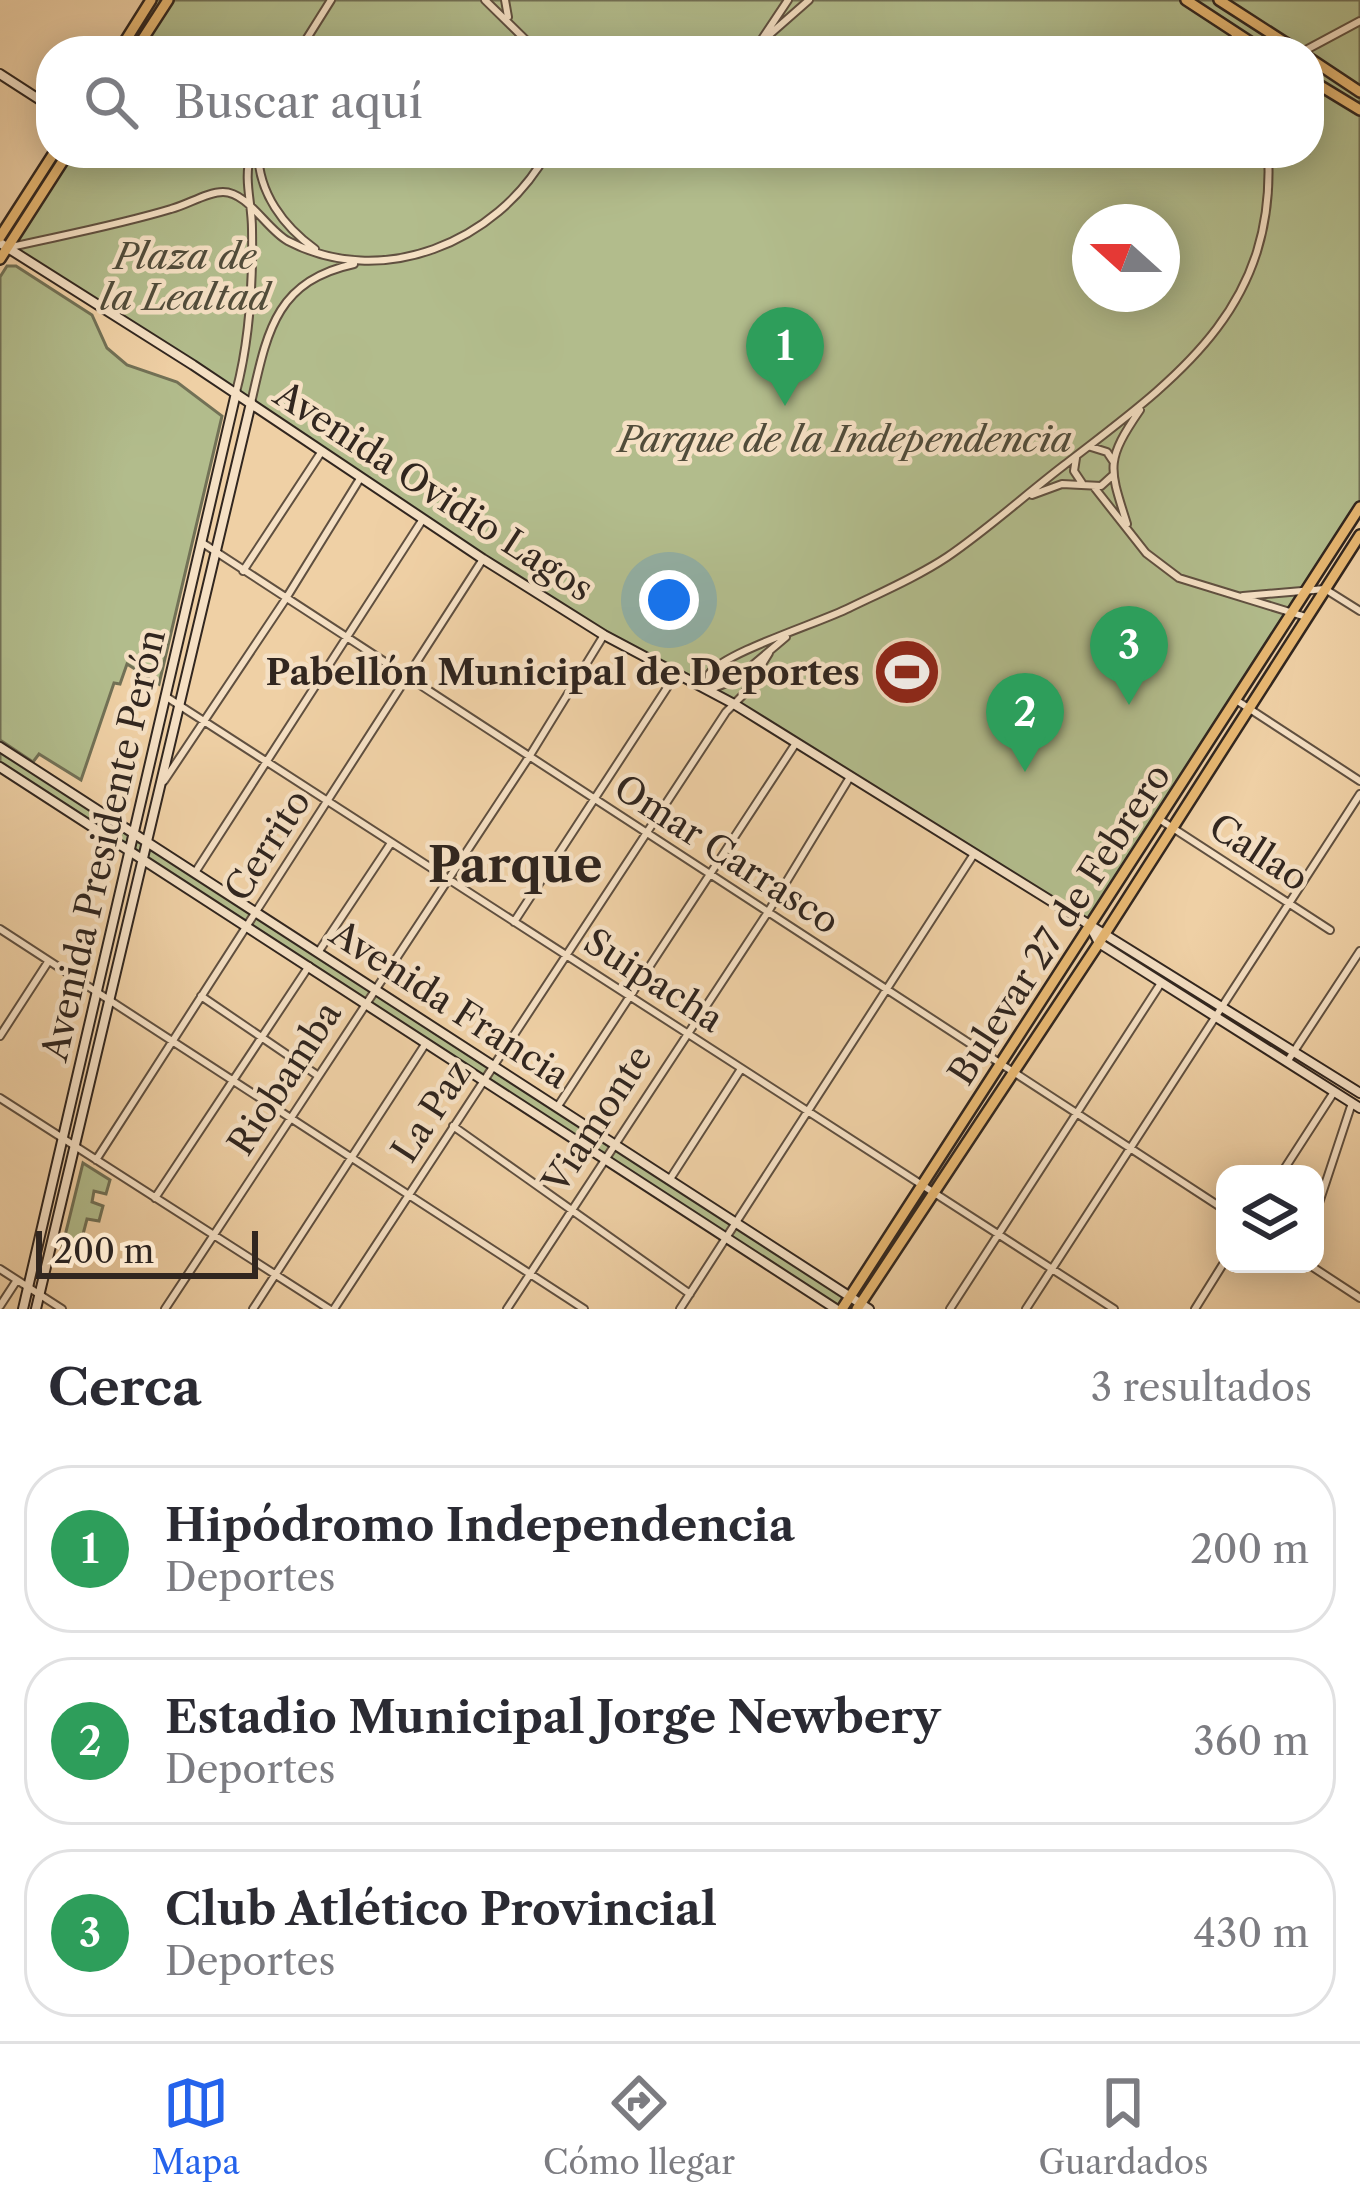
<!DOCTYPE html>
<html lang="es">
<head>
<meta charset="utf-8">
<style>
  :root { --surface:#fff; --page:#f7f7f7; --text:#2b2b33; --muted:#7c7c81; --line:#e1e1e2; --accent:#2563eb }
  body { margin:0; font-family:"Libre Caslon Text",serif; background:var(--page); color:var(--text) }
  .controls { position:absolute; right:36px; bottom:36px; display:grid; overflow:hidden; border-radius:24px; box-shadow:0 6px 30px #0003 }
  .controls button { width:108px; height:108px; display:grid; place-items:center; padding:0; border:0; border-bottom:3px solid var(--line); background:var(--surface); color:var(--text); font:60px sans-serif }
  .compass { position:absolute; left:1072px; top:204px; width:108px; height:108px; border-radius:50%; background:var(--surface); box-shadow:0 6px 30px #0003; rotate:291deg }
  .scale { position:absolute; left:36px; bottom:30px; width:222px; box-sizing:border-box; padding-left:12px; border:6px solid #31261f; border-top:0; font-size:33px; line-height:42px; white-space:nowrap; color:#31261f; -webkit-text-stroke:9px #f5e0c4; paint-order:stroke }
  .you { position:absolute; left:669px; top:600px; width:42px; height:42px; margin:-30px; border:9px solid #fff; border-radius:50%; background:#1a73e8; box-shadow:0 0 0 18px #1a73e833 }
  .badge { display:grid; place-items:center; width:78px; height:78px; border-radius:50%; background:var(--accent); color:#fff; font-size:39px; font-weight:700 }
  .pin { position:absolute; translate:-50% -99px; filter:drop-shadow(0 3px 6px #0008) }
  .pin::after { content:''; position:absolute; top:63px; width:42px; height:36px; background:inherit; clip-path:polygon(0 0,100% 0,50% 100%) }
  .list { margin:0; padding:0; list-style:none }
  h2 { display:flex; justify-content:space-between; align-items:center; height:156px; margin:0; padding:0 48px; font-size:51px }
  h2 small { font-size:39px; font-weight:400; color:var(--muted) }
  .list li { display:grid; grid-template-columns:78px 1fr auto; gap:36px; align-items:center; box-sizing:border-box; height:168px; margin:0 24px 24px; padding:0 24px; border:3px solid var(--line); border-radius:48px }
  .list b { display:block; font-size:45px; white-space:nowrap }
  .list p { margin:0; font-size:39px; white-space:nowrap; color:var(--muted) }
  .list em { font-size:39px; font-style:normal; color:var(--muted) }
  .icon { flex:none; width:66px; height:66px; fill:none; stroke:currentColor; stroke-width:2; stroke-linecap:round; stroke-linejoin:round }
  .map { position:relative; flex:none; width:1360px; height:1309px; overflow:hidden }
  .search { position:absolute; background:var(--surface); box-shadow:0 6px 30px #0003; left:36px; right:36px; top:36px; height:132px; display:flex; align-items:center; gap:30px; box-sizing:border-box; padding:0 42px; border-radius:48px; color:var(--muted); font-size:45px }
  .sheet { height:732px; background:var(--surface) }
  nav { display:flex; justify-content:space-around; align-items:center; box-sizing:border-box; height:168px; border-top:3px solid var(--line); background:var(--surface); font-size:33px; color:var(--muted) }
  nav a { display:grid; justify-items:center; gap:6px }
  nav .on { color:var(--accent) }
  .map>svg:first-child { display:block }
  .green { fill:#b2bc8c; stroke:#727156; stroke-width:3; fill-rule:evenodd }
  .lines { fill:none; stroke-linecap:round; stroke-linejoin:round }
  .street-casing { stroke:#605040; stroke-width:10 }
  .secondary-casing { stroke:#31261f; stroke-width:12 }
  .primary-casing { stroke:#31261f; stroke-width:14 }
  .street { stroke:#f5e0c4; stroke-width:6 }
  .secondary { stroke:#f5e0c4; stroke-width:8 }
  .primary { stroke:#e8b872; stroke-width:9 }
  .labels { text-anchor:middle; stroke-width:9; stroke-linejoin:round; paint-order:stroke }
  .park-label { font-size:36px; font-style:italic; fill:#514c3a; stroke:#f5e0c4 }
  .street-label { font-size:36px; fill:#31261f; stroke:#f5e0c4 }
  .poi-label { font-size:36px; font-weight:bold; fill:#31261f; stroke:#f5e0c4; text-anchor:end }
  .district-label { font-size:48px; font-weight:bold; fill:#31261f; stroke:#f5e0c4 }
</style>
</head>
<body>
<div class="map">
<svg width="1360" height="1309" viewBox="0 0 1360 1309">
  <rect width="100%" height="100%" fill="#efd0a5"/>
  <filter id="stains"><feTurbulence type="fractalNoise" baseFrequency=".00167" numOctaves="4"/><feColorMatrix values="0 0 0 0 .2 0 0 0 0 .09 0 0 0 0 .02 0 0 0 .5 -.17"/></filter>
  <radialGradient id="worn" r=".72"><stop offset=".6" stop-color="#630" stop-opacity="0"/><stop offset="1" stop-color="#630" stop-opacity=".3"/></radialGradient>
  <!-- green -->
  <path class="green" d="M151,0h1209v507l-270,419 -356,-222 -130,-69 -596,-387 -8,11v-22l54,-84h1255v-102h-1190zM1090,222h72v72h-72z
    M7,266h9l76,49 15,33 20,17 50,17 45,34 -63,268 -32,-20 -7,20 -6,-1 -33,97 -42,-26 -6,8 -33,-22v-463z
    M0,747l869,562h-33l-836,-542z
    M83,1163l27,17 -4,14 -12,-3 -2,11 11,4 -4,15 -12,-2 -11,42 -16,-5z"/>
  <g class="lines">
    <defs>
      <path id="street" d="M485,0l52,51
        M505,0l3,17
        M1234,33l8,18
        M760,43l49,-43
        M299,51l32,-51
        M754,51l34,-51
        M1304,51l56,-30
        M258,153c1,40 25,73 57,96
        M11,247c53,-12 107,-22 160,-38 16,-4 36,-17 52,-17 25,0 44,38 65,49 93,49 209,2 259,-88
        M236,392c14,-53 17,-107 16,-163 0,-27 -9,-49 -1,-76
        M251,403c16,-70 24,-122 103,-139
        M1091,447l16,5 6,9
        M1076,458l-2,13 8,12
        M1094,487l52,66 33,25 127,39
        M1032,495l30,-11 39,2 11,-10
        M1127,524c-18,-57 -22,-63 13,-114
        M201,542l1024,668
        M243,571l79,-120
        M1243,596l82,-7 35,22
        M786,637l-51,43 -27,10 1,-16c16,-22 110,-51 140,-66 33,-16 68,-31 98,-51 41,-28 77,-61 116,-91 111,-86 214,-155 205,-313
        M165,696l949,613
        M1236,700l124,81
        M164,781l121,-181 76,-123
        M1159,819l171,111
        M196,871l227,-352
        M514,922l162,-248
        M0,929l584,380
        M319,951l72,-108
        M201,996l116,79
        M0,1036l48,-74
        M1287,1062l73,-111
        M0,1098l329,211
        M558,1106l238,-363
        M453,1126l237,168
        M96,1160l387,-601
        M1281,1174l53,-82
        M670,1179l71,-110
        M155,1198l154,-232
        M1315,1215l37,-112
        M1308,1264l52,34
        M0,1269l62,40
        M0,1306l17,-26
        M165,1309l364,-552 75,-122
        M253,1309l173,-266
        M334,1309l392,-597 17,-17 26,-42
        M507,1309l261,-397 82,-135
        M680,1309l294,-455
        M950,1309l211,-326
        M1026,1309l334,-515
        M1195,1309l30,-48"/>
      <path id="secondary" d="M0,74l51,33
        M0,243l193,122 290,194 121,76 130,69 626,389
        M0,747l869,562
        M0,767l836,542
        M1090,926l9,17 261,165
        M23,1309l213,-916
        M36,1309l215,-906"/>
      <path id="primary" d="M1186,0l78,51
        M1219,0l79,51
        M119,51l32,-51
        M135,51l33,-51
        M1309,58l51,34
        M1309,79l51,31
        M0,237l54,-84
        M0,259l68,-106
        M842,1309l518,-802
        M857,1309l242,-366 261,-408"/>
    </defs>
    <!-- street casing -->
    <use href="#street" class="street-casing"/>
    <!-- secondary casing -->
    <use href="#secondary" class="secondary-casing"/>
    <!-- primary casing -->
    <use href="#primary" class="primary-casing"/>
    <!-- street -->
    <use href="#street" class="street"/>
    <!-- secondary -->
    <use href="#secondary" class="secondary"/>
    <!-- primary -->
    <use href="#primary" class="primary"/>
  </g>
  <!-- icons -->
  <defs>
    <symbol id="stadium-disc" viewBox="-11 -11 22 22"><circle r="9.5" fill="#8f2418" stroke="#f5e0c4"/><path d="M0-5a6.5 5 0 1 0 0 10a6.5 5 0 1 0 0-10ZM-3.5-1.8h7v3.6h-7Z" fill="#fff"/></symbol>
  </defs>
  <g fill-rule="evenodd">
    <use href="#stadium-disc" x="869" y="634" width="76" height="76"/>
  </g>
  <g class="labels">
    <!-- park labels -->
    <g class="park-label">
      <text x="185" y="269">Plaza de<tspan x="185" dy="41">la Lealtad</tspan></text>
      <text x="845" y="452">Parque de la Independencia</text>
    </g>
    <!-- street labels -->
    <g class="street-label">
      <text transform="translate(434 491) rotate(33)" y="13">Avenida Ovidio Lagos</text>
      <text transform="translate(103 845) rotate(-77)" y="13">Avenida Presidente Perón</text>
      <text transform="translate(267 845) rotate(-57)" y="13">Cerrito</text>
      <text transform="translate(1259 852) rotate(33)" y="13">Callao</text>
      <text transform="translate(727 854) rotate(33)" y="13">Omar Carrasco</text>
      <text transform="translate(1059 924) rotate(-57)" y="13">Bulevar 27 de Febrero</text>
      <text transform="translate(654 980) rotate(33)" y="13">Suipacha</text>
      <text transform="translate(450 1004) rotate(33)" y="13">Avenida Francia</text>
      <text transform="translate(284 1078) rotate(-57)" y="13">Riobamba</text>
      <text transform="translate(431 1111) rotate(-57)" y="13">La Paz</text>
      <text transform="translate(597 1119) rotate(-57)" y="13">Viamonte</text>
    </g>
    <!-- poi labels -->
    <g class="poi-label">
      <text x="860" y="685">Pabellón Municipal de Deportes</text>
    </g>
    <!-- district labels -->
    <g class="district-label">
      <text x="515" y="882">Parque</text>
    </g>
  </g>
  <rect width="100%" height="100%" filter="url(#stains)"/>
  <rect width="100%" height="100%" fill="url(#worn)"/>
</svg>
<div class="controls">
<button><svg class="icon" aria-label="layers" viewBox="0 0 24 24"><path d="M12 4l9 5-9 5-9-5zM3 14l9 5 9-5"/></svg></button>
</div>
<svg class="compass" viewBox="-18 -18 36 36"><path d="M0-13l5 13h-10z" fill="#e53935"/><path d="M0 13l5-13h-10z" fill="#7c7c81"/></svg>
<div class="scale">200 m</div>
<div class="you"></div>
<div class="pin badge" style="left:785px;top:406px;background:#2e9e5b">1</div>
<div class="pin badge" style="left:1025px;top:772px;background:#2e9e5b">2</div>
<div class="pin badge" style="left:1129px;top:705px;background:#2e9e5b">3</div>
<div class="search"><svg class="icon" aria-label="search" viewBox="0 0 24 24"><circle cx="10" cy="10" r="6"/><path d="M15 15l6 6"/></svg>Buscar aquí</div>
</div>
<section class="sheet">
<h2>Cerca<small>3 resultados</small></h2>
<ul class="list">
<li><span class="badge" style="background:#2e9e5b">1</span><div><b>Hipódromo Independencia</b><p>Deportes</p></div><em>200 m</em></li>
<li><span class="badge" style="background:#2e9e5b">2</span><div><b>Estadio Municipal Jorge Newbery</b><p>Deportes</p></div><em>360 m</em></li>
<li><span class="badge" style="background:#2e9e5b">3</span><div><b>Club Atlético Provincial</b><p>Deportes</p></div><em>430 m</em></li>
</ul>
</section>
<nav>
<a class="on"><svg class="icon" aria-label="map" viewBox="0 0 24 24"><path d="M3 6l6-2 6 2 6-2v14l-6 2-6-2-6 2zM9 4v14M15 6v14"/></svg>Mapa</a>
<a><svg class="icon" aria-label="directions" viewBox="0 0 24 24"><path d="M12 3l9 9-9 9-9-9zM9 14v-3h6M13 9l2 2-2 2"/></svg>Cómo llegar</a>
<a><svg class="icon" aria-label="saved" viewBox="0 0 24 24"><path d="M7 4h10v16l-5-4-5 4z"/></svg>Guardados</a>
</nav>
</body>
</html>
